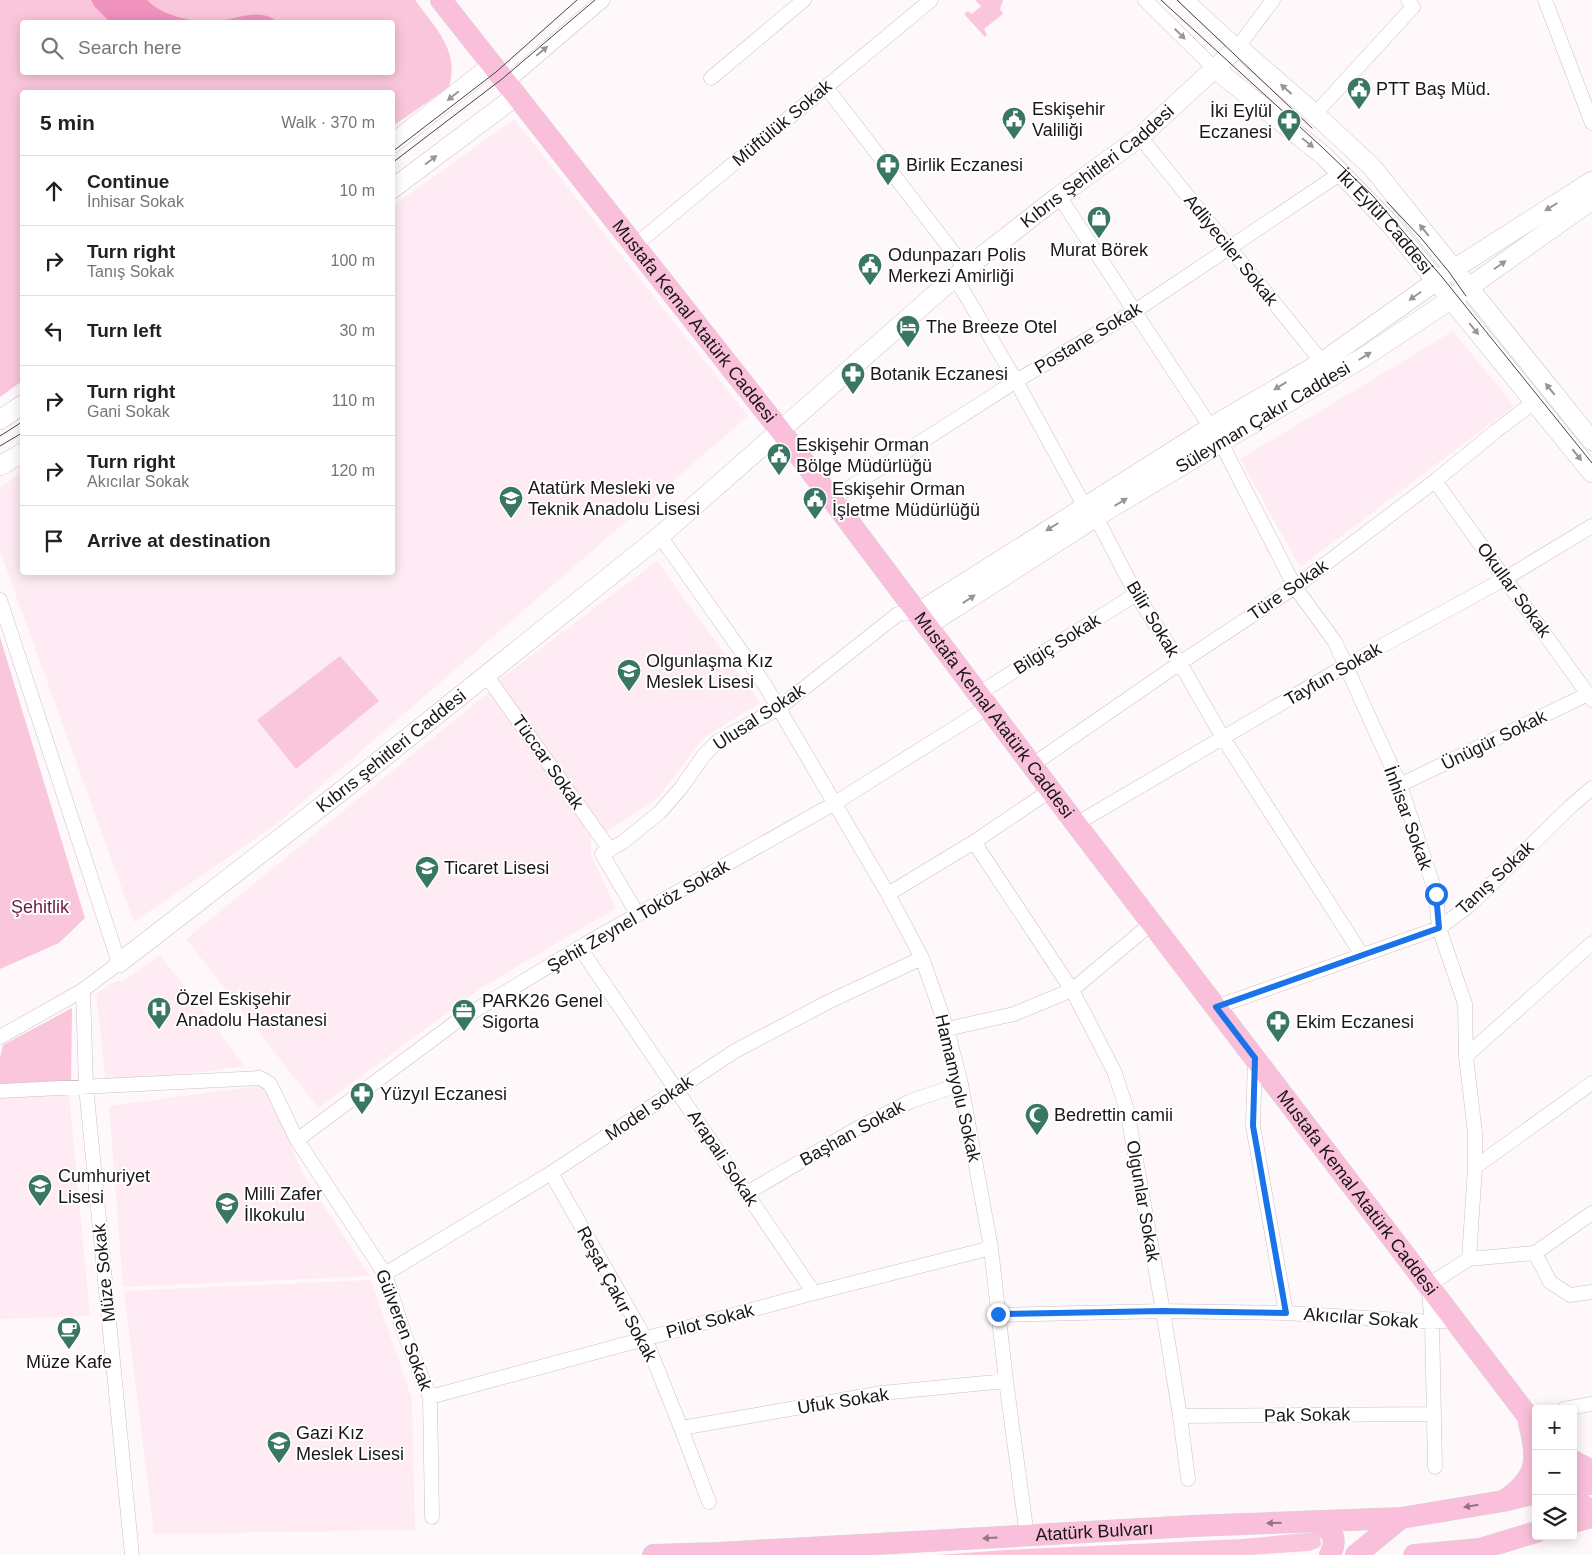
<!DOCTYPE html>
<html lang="en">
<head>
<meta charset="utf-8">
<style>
  :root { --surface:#fff; --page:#f2f2f2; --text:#222; --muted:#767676; --line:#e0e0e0 }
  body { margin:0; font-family:Helvetica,sans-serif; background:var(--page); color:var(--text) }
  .controls { position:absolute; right:15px; bottom:15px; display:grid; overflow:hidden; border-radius:5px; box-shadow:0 2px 12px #0003 }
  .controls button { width:45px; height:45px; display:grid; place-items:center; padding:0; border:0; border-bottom:1px solid var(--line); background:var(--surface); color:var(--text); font:25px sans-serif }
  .stop { position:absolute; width:15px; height:15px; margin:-11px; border:4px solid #1a73e8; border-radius:50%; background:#fff }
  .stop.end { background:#1a73e8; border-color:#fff; box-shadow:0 1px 5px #0008 }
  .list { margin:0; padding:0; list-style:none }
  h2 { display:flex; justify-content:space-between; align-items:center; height:65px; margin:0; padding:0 20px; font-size:21px }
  h2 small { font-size:16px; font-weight:400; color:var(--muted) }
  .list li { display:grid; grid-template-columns:32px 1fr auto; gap:15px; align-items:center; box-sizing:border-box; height:70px; padding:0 20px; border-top:1px solid var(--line) }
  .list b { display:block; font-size:19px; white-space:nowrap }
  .list p { margin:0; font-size:16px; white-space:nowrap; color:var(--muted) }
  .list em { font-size:16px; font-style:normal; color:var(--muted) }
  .icon { flex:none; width:28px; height:28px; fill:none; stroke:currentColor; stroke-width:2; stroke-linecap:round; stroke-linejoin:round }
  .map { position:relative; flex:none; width:1592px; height:1555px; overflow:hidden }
  .search { position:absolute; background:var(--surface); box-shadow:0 2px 12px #0003; left:20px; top:20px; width:375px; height:55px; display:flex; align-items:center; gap:12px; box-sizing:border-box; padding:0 18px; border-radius:5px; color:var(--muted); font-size:19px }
  .panel { position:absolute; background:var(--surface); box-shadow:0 2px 12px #0003; left:20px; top:90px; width:375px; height:485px; border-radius:5px }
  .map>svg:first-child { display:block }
  .built { fill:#feebf3 }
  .green { fill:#fac6dc; fill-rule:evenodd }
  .water { fill:#f092be }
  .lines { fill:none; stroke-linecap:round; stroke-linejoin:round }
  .street-casing { stroke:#cbc0c4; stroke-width:15 }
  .secondary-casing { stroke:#cbc0c4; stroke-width:20 }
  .primary-casing { stroke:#d6d5d5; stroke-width:22 }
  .street { stroke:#fff; stroke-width:14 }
  .secondary { stroke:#fff; stroke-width:19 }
  .primary { stroke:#fabfda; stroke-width:21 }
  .tram { stroke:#474345; stroke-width:1 }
  .oneway { fill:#989697 }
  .oneway2 { fill:#957382 }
  .route { stroke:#1a73e8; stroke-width:6 }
  .labels { text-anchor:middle; stroke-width:4; stroke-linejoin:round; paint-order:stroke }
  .poi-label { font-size:18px; fill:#191617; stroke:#fff; text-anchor:start }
  .street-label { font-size:18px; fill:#191617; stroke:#fff }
  .park-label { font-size:18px; fill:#6a1946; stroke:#fff }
</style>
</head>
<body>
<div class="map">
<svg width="1592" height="1555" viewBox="0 0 1592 1555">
  <rect width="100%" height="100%" fill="#fef8fb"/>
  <!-- built -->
  <path class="built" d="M514,119l234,297 -470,407 -144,99 -134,-371v-63l22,-17v101h370l1,-366z
    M1453,331l61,75 -214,161 -60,-108z
    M657,561l103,142 -57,35 -45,60 -56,37 -103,-155z
    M493,689l98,148v18l25,53 -135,80 -163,120 -132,-169z
    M160,955l85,111 -139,19 -10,-91 16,-11 14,-4z
    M266,1085l37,89 67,102 -247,11 -14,-181z
    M69,1094l21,222 -90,3v-221z
    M371,1280l41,119 3,131 -261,4 -30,-243z"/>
  <!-- green -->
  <path class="green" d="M0,0h415c20,28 45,50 34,87l-56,39 -1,-34h-370v289l-22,16zM22,22h370v50h-370z
    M975,0h28l-3,9 3,5 -19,15 3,6 -2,2 -21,-23 4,-3 4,3 9,-8z
    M0,637l85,281 -26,25 -59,26z
    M340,656l39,45 -83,68 -39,-49z
    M72,1008l-1,76h-71v-27l3,-12z
    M1316,1532l4,5 1,8 -3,3 -9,3 -60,4h-311l67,-5 237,-11z"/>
  <!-- water -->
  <path class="water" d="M91,0h56c15,16 47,23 68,21 22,-1 44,-15 63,1h-168l-16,-16z"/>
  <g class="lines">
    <defs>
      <path id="street" d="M1145,0l70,69
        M1187,0l51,47 35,-47
        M1545,0l47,123
        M711,78l93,-78
        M506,83l97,-83
        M826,87l140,182
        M1315,114l98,-107 -5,-7
        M1140,137l182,225
        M1059,196l162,247 74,144 40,55 65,143 36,109 3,34 26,76 1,52 9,77v34l-6,92
        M634,246l297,-246
        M955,277l61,104 69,126 11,10 40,77 44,69 43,75 139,217
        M1435,481l157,219
        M832,499l184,-118 119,-70 206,-138
        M660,536l105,149 123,209 34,64 25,71 14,55 30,164 15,133 21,155
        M0,600l119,363 -36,27 -83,47
        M486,675l124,175
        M978,694l158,-100
        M1032,765l148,-102 115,-76 140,-106 61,-50 38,-29
        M1400,785l188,-91
        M1076,824l269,-158 161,-88 86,-52
        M974,842l98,148 42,81 13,39 36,201 17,105 8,63
        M888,894l86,-52 77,-52
        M638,915l-36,-61 21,-12 36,-29 22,-25 23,-33 14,-14 61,-33 119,-94 19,-1
        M580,948l234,345
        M83,990l3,97 46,468
        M1216,1007l223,-79 31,-23 100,-98 22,-19
        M947,1029l67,-15 58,-24 80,-67
        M1466,1056l126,-113
        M1255,1059l-2,67 33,187
        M0,1091l260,-13 10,6 27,56 88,134 19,59 26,64 2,120
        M297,1140l159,-118 131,-79 248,-140 153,-96
        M1475,1167l117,-84
        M551,1173l94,165 36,90 28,74
        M747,1193l109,-64 55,-28 50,-17
        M1535,1253l15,29 20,13 22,-3
        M385,1274l166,-101 184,-122 95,-50 92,-43
        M998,1315l165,-4 123,2 146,9 21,-2
        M430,1397l384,-104 177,-45
        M1564,1409l28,-5
        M1180,1416l253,-2
        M681,1428l201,-35 124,-12
        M1435,1467l-3,-145 -4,-37 41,-26 66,-6 57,-40"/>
      <g id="secondary">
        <path id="s1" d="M1215,69l109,87 66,68 202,249"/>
        <path d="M392,144l99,-78"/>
        <path d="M392,189l124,-93"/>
        <path d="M0,420l22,-15"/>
        <path d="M0,466l22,-13"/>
        <path d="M917,613l294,-186 111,-65 127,-90 143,-91"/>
        <path id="s2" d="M928,625l168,-108 268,-160 104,-69 124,-88"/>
        <path id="s3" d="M119,963l225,-174 316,-253 295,-259 104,-81 81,-59 98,-90 77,67 57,53 220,274"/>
      </g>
      <g id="primary">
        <path id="s4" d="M441,0l339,430 296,394 451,591 9,21"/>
        <path d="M1573,1461l19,10"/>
        <path d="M1573,1486l19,-2"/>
        <path d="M1573,1499l19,12"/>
        <path d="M1505,1500c34,-23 33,-41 24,-77"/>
        <path d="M1314,1522c17,6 25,15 16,33"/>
        <path d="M1573,1522l19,-5"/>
        <path id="s5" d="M653,1555l65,-2 475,-27 208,-8 102,-17 33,-8"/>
        <path d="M1356,1555l45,-37"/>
        <path d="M1414,1555l66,-6 56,-17"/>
      </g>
    </defs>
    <!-- street casing -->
    <use href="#street" class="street-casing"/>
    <!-- secondary casing -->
    <use href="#secondary" class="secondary-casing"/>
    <!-- primary casing -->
    <use href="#primary" class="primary-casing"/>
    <!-- street -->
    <use href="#street" class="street"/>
    <!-- secondary -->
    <use href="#secondary" class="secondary"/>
    <!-- primary -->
    <use href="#primary" class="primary"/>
    <!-- tram -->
    <path class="tram" d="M1161,0l162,148 50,48 69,81 150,186
      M1177,0l135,128
      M392,152l104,-80 81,-72
      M392,163l110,-84 93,-79
      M1387,202l34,36 28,34 17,24
      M0,436l22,-14
      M0,446l22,-13"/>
  </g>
  <!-- one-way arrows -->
  <defs><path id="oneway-solid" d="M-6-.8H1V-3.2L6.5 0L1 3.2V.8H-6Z" transform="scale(1.25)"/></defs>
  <g class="oneway">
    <use href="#oneway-solid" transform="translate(1180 34) rotate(45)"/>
    <use href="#oneway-solid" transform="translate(542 51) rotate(-40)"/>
    <use href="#oneway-solid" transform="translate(1286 89) rotate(-139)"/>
    <use href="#oneway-solid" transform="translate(453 96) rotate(141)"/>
    <use href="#oneway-solid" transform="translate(1308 143) rotate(39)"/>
    <use href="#oneway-solid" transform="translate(431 160) rotate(-37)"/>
    <use href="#oneway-solid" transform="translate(1551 207) rotate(148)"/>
    <use href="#oneway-solid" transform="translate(1424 230) rotate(-129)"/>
    <use href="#oneway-solid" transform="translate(1500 265) rotate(-35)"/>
    <use href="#oneway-solid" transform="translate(1415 296) rotate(145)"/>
    <use href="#oneway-solid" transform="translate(1474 329) rotate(51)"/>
    <use href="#oneway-solid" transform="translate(1365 356) rotate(-32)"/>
    <use href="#oneway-solid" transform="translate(1280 386) rotate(149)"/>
    <use href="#oneway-solid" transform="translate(1550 389) rotate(-129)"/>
    <use href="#oneway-solid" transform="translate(1577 455) rotate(51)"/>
    <use href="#oneway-solid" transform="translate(1121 502) rotate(-31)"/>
    <use href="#oneway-solid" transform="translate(1052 527) rotate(148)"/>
    <use href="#oneway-solid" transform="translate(969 599) rotate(-33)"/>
  </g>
  <g class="oneway2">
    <use href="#oneway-solid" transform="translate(1471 1506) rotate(171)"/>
    <use href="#oneway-solid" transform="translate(1274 1523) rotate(178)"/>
    <use href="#oneway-solid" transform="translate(990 1538) rotate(177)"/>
  </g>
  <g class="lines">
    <!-- route -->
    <path class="route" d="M998,1314l165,-3 123,2 -33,-187 2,-68 -39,-51 223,-79 -3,-34"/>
  </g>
  <!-- icons -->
  <defs>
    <symbol id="civic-pin" viewBox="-11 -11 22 30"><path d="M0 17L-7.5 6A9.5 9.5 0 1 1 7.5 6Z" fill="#397764" stroke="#fff"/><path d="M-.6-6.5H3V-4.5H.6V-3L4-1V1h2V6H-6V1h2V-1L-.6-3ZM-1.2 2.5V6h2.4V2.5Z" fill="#fff"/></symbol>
    <symbol id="pharmacy-pin" viewBox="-11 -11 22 30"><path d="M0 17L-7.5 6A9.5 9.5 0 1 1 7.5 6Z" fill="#397764" stroke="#fff"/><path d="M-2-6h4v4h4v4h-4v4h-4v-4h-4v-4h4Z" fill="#fff"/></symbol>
    <symbol id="shop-pin" viewBox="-11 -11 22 30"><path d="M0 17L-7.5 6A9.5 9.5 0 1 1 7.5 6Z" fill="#397764" stroke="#fff"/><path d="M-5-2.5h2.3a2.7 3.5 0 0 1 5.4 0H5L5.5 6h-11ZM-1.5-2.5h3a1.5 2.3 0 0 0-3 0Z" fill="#fff"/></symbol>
    <symbol id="hotel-pin" viewBox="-11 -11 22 30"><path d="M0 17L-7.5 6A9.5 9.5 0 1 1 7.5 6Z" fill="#397764" stroke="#fff"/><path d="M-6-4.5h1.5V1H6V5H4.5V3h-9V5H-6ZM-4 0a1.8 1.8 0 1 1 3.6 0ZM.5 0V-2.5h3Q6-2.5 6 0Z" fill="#fff"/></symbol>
    <symbol id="school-pin" viewBox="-11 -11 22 30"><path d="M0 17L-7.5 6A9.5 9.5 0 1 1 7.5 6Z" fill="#397764" stroke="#fff"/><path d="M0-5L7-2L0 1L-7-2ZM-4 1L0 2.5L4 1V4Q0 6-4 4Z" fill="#fff"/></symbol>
    <symbol id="hospital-pin" viewBox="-11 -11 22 30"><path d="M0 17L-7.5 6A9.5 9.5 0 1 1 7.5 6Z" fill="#397764" stroke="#fff"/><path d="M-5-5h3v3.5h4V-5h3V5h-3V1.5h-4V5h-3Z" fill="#fff"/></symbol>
    <symbol id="office-pin" viewBox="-11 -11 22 30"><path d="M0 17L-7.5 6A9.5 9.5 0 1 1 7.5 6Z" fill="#397764" stroke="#fff"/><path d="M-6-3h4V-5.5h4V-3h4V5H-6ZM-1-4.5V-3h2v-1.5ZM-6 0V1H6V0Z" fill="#fff"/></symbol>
    <symbol id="mosque-pin" viewBox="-11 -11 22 30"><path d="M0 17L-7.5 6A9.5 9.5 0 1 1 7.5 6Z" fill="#397764" stroke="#fff"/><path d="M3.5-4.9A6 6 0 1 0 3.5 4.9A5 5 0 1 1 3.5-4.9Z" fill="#fff"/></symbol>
    <symbol id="cafe-pin" viewBox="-11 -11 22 30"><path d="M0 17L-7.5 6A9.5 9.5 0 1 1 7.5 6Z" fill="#397764" stroke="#fff"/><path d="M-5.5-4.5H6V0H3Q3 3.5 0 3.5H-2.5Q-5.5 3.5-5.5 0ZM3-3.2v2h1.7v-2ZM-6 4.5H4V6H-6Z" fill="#fff"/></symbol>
  </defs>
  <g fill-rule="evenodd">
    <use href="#civic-pin" x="1345" y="75" width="28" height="38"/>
    <use href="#civic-pin" x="1000" y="105" width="28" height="38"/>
    <use href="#pharmacy-pin" x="1275" y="107" width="28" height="38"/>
    <use href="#pharmacy-pin" x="874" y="151" width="28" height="38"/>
    <use href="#shop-pin" x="1085" y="204" width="28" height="38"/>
    <use href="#civic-pin" x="856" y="251" width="28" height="38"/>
    <use href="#hotel-pin" x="894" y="313" width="28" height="38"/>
    <use href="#pharmacy-pin" x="839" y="360" width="28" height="38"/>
    <use href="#civic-pin" x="765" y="441" width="28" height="38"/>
    <use href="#school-pin" x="497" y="484" width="28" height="38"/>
    <use href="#civic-pin" x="801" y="485" width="28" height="38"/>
    <use href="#school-pin" x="615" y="657" width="28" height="38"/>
    <use href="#school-pin" x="413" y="854" width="28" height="38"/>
    <use href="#hospital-pin" x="145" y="995" width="28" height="38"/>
    <use href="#office-pin" x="450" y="997" width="28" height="38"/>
    <use href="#pharmacy-pin" x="1264" y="1008" width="28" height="38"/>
    <use href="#pharmacy-pin" x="348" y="1080" width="28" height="38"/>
    <use href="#mosque-pin" x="1023" y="1101" width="28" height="38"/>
    <use href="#school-pin" x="26" y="1172" width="28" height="38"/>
    <use href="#school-pin" x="213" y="1190" width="28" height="38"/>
    <use href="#cafe-pin" x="55" y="1315" width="28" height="38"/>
    <use href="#school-pin" x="265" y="1429" width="28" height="38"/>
  </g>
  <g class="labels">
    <!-- poi labels -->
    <g class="poi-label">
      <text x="1376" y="95">PTT Baş Müd.</text>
      <text x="1032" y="115">Eskişehir<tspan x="1032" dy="21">Valiliği</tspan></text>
      <text x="1272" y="117" text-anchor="end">İki Eylül<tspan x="1272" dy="21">Eczanesi</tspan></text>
      <text x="906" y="171">Birlik Eczanesi</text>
      <text x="1099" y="256" text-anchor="middle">Murat Börek</text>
      <text x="888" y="261">Odunpazarı Polis<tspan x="888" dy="21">Merkezi Amirliği</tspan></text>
      <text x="926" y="333">The Breeze Otel</text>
      <text x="870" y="380">Botanik Eczanesi</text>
      <text x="796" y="451">Eskişehir Orman<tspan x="796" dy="21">Bölge Müdürlüğü</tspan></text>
      <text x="528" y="494">Atatürk Mesleki ve<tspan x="528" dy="21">Teknik Anadolu Lisesi</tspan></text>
      <text x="832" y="495">Eskişehir Orman<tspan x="832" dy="21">İşletme Müdürlüğü</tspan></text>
      <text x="646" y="667">Olgunlaşma Kız<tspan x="646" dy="21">Meslek Lisesi</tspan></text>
      <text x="444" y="874">Ticaret Lisesi</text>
      <text x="176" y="1005">Özel Eskişehir<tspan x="176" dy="21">Anadolu Hastanesi</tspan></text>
      <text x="482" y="1007">PARK26 Genel<tspan x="482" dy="21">Sigorta</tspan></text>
      <text x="1296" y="1028">Ekim Eczanesi</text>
      <text x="380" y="1100">Yüzyıl Eczanesi</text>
      <text x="1054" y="1121">Bedrettin camii</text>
      <text x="58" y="1182">Cumhuriyet<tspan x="58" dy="21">Lisesi</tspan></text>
      <text x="244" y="1200">Milli Zafer<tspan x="244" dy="21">İlkokulu</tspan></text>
      <text x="69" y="1368" text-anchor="middle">Müze Kafe</text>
      <text x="296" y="1439">Gazi Kız<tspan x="296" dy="21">Meslek Lisesi</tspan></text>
    </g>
    <!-- street labels -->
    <g class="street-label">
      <text transform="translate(782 123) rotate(-40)" y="6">Müftülük Sokak</text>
      <text dy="6" stroke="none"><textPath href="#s3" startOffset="1262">Kıbrıs Şehitleri Caddesi</textPath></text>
      <text dy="6" stroke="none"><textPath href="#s1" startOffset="229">İki Eylül Caddesi</textPath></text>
      <text transform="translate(1231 250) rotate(51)" y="6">Adliyeciler Sokak</text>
      <text dy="6" stroke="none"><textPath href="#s4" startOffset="409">Mustafa Kemal Atatürk Caddesi</textPath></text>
      <text transform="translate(1088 338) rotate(-31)" y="6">Postane Sokak</text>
      <text dy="6" stroke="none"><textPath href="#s2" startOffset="394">Süleyman Çakır Caddesi</textPath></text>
      <text transform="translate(1288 590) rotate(-35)" y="6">Türe Sokak</text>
      <text transform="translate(1514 590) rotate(54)" y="6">Okullar Sokak</text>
      <text transform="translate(1153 619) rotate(59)" y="6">Bilir Sokak</text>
      <text transform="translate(1057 644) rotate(-32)" y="6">Bilgiç Sokak</text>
      <text transform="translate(1333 674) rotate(-30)" y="6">Tayfun Sokak</text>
      <text dy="6" stroke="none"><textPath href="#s4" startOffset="904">Mustafa Kemal Atatürk Caddesi</textPath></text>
      <text transform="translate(759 717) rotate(-33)" y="6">Ulusal Sokak</text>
      <text transform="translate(1494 740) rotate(-26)" y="6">Ünügür Sokak</text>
      <text dy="6" stroke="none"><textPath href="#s3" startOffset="345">Kıbrıs şehitleri Caddesi</textPath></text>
      <text transform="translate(548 762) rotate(55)" y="6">Tüccar Sokak</text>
      <text transform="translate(1408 818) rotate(70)" y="6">İnhisar Sokak</text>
      <text transform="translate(1495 878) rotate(-43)" y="6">Tanış Sokak</text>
      <text transform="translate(638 916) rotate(-30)" y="6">Şehit Zeynel Toköz Sokak</text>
      <text transform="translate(958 1088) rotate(77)" y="6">Hamamyolu Sokak</text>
      <text transform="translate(649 1108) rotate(-34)" y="6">Model sokak</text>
      <text transform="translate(852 1133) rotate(-29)" y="6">Başhan Sokak</text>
      <text transform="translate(723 1158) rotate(56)" y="6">Arapali Sokak</text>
      <text dy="6" stroke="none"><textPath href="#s4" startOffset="1504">Mustafa Kemal Atatürk Caddesi</textPath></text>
      <text transform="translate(1143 1201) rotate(80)" y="6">Olgunlar Sokak</text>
      <text transform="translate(104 1273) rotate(-96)" y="6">Müze Sokak</text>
      <text transform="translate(617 1294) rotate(62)" y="6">Reşat Çakır Sokak</text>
      <text transform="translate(1361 1318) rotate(4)" y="6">Akıcılar Sokak</text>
      <text transform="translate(710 1321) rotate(-15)" y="6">Pilot Sokak</text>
      <text transform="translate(404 1330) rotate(69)" y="6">Gülveren Sokak</text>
      <text transform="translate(843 1401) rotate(-9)" y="6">Ufuk Sokak</text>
      <text transform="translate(1307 1415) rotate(-1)" y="6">Pak Sokak</text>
      <text dy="6" stroke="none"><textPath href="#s5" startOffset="442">Atatürk Bulvarı</textPath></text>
    </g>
    <!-- park labels -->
    <g class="park-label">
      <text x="40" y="913">Şehitlik</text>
    </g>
  </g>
</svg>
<div class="controls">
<button>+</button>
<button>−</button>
<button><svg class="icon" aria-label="layers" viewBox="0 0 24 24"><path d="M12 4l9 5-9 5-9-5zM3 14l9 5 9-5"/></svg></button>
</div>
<div class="stop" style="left:1436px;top:894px"></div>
<div class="stop end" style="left:998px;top:1314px"></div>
<div class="search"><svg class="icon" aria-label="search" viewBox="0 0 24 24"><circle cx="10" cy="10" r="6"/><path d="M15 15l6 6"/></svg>Search here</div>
<section class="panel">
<h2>5 min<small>Walk · 370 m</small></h2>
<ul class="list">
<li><svg class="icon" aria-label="ahead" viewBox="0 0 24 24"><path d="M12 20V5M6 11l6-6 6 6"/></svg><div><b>Continue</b><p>İnhisar Sokak</p></div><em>10 m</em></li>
<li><svg class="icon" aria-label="right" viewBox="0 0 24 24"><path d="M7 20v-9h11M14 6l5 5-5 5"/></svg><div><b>Turn right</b><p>Tanış Sokak</p></div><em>100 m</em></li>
<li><svg class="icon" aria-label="left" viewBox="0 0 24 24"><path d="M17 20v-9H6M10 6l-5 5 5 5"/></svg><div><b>Turn left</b></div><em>30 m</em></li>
<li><svg class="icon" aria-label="right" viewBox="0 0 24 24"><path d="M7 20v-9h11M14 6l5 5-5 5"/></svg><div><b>Turn right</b><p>Gani Sokak</p></div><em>110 m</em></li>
<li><svg class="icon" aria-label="right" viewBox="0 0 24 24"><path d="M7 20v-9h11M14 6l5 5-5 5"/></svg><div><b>Turn right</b><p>Akıcılar Sokak</p></div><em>120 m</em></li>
<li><svg class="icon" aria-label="arrive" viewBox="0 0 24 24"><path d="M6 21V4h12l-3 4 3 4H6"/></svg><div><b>Arrive at destination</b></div></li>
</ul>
</section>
</div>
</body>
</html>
